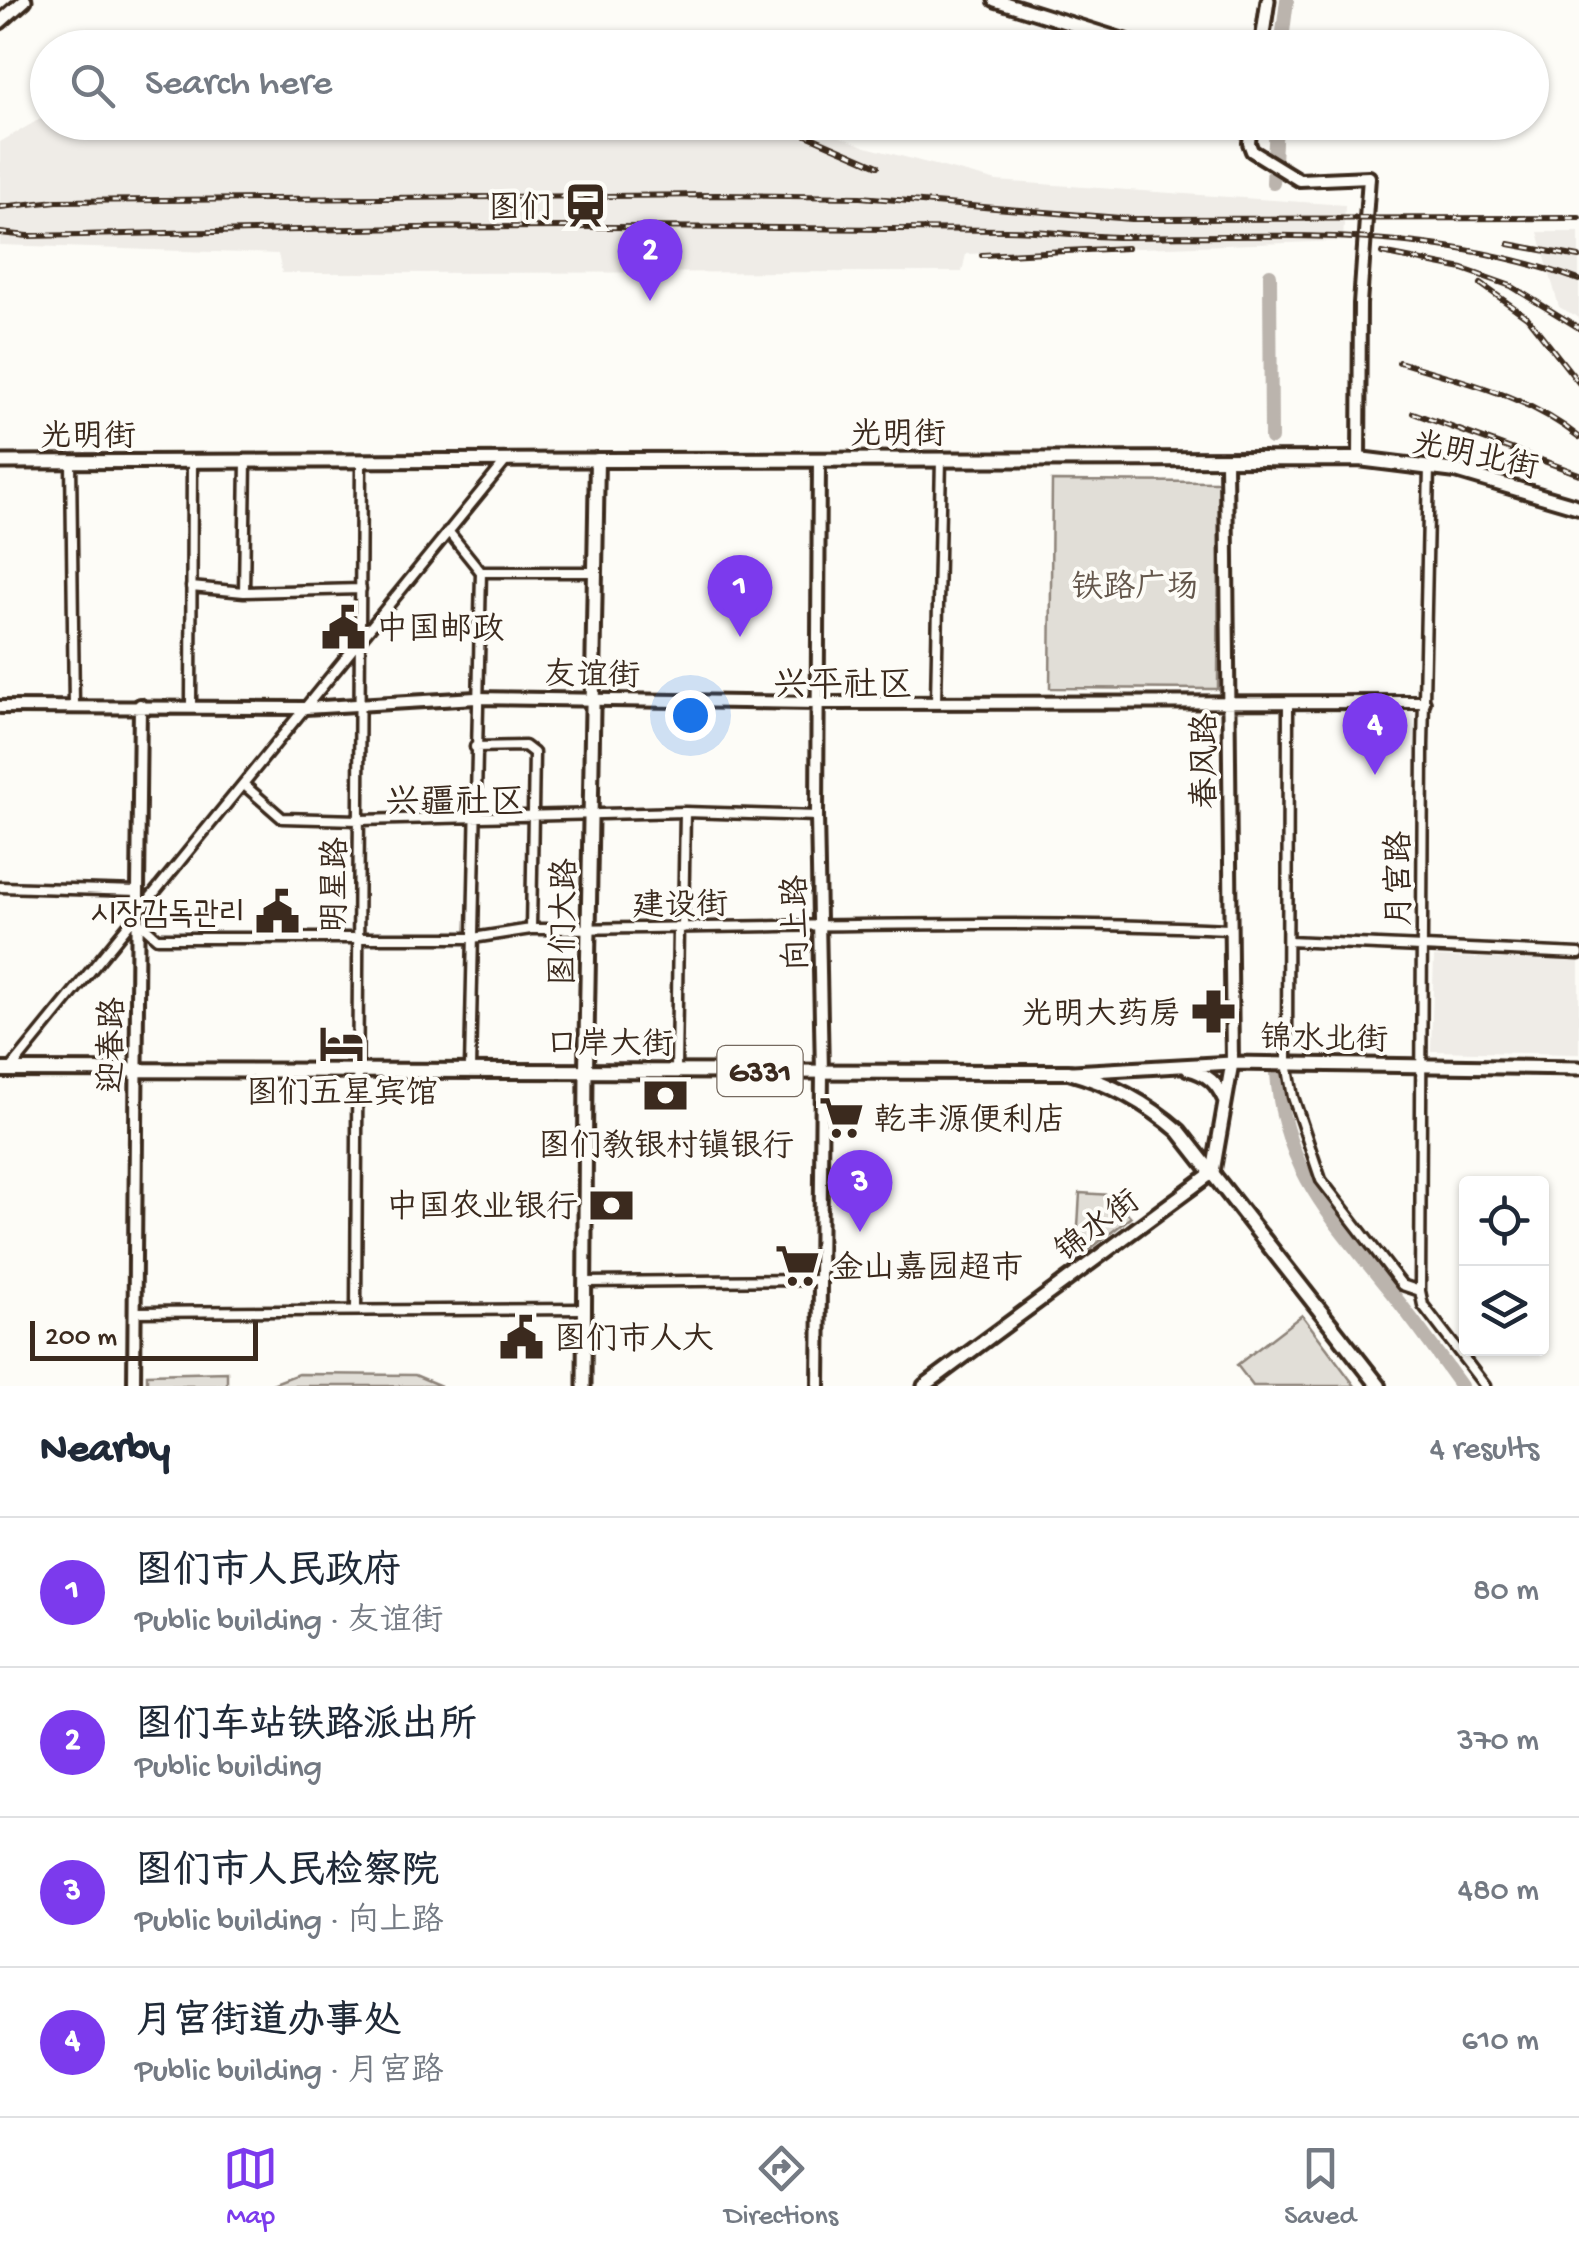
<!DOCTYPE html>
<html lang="en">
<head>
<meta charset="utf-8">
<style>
  :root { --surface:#fff; --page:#f2f2f3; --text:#1f2937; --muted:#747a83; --line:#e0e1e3; --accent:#7c3aed }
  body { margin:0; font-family:"Gochi Hand","LXGW WenKai TC","Poor Story",sans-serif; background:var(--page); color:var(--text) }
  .controls { position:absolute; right:30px; bottom:30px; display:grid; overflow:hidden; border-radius:10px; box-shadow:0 2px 8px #0004 }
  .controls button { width:90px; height:90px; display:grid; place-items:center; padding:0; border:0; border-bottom:2px solid var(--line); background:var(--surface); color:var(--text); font:50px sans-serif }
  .scale { position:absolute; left:30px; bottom:25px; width:228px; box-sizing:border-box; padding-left:10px; border:5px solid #3b2a1e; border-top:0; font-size:28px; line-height:35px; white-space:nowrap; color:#3b2a1e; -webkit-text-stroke:8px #fdfcf7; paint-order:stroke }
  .you { position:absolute; left:690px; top:715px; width:35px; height:35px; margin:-25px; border:8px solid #fff; border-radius:50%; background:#1a73e8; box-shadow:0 0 0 15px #1a73e833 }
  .badge { display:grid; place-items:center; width:65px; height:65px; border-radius:50%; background:var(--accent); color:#fff; font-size:32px; font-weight:700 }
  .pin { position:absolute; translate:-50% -82px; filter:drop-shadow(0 2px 5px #0008) }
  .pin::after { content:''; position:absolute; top:52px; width:35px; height:30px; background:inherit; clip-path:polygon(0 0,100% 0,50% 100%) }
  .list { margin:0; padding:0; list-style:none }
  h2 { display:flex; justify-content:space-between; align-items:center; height:130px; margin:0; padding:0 40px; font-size:42px }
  h2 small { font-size:32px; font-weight:400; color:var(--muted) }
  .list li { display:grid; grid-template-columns:65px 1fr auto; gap:30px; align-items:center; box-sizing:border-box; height:150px; padding:0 40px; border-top:2px solid var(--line) }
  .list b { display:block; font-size:38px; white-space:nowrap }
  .list p { margin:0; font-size:32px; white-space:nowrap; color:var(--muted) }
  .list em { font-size:32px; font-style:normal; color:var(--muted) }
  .icon { flex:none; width:55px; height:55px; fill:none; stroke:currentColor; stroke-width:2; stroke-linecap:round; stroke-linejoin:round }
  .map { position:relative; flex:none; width:1579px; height:1386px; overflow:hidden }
  .search { position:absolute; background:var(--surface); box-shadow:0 2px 8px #0004; left:30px; right:30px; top:30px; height:110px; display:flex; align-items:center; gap:25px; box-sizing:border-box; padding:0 35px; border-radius:55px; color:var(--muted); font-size:38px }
  .sheet { height:730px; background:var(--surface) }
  nav { display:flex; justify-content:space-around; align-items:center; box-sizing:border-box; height:140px; border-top:2px solid var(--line); background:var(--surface); font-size:28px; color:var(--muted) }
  nav a { display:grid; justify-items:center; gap:5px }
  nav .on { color:var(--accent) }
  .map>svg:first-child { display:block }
  .built { fill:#efece7 }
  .green { fill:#e1ded7; stroke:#8e847a; stroke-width:2.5 }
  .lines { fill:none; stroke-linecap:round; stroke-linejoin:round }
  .river { stroke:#bbb4ad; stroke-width:14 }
  .minor-casing { stroke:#3b2a1e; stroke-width:15 }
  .tertiary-casing { stroke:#3b2a1e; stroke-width:18 }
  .secondary-casing { stroke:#3b2a1e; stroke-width:19 }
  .primary-casing { stroke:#3b2a1e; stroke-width:20 }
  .trunk-casing { stroke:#3b2a1e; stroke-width:20 }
  .minor { stroke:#fdfcf7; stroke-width:8 }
  .tertiary { stroke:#fdfcf7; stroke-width:10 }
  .secondary { stroke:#fdfcf7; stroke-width:11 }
  .primary { stroke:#fdfcf7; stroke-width:12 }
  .trunk { stroke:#fdfcf7; stroke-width:12 }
  .rail-casing { stroke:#3b2a1e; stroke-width:6 }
  .rail { stroke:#fdfcf7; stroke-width:2.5; stroke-dasharray:8; stroke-linecap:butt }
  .labels { text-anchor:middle; stroke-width:8; stroke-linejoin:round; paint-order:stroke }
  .shield { fill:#fdfcf7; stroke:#75695f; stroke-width:2.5 }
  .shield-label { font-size:30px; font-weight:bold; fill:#3b2a1e }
  .poi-label { font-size:32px; fill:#3b2a1e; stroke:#fdfcf7; text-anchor:end }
  .street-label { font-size:32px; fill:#3b2a1e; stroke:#fdfcf7 }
  .park-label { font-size:32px; fill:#64574c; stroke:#fdfcf7 }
  .neighbourhood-label { font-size:35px; fill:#3b2a1e; stroke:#fdfcf7 }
</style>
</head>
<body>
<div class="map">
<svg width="1579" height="1386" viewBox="0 0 1579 1386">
  <rect width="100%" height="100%" fill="#fdfcf7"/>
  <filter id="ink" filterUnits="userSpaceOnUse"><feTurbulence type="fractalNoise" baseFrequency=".01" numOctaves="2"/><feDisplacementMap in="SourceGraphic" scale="20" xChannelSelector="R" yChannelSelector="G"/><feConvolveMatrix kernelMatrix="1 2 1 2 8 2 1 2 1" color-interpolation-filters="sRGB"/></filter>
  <g filter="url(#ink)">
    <!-- built -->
    <path class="built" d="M47,115l1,7 758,1 60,24 131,34 348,24 -2,36 -377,13 -4,18 -680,1 -4,-19 -278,-9v-103z
      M1538,232h41v86l-20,-11z
      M1434,957l145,3v94l-148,-3z"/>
    <!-- green -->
    <path class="green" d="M1052,481l167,1 -1,207 -168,-1z
      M1080,1193l31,2 20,22 -55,43z
      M1302,1315l53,71h-102l-16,-21z
      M227,1372v14h-80v-12z
      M298,1374l117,1 26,11h-174z"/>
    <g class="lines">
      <!-- river -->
      <path class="river" d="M1281,48l6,-48
        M1273,183l3,-61
        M1270,275l1,163
        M1277,1073c6,96 54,144 110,214 26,32 50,66 74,99"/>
      <defs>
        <path id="minor" d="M71,462l3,244
          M448,531l33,41h114
          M191,587l53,5 117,-3
          M244,592l2,-131
          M936,702l5,-243
          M1288,703l-1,360 6,34 28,83 81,105 18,6 3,14 62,81
          M191,705l1,-244
          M475,747l50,-1 9,7 -3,176
          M243,784l39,34 77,2 326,-8 132,4
          M0,887l138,4
          M139,922l18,16h316l58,-9c233,-1 466,-11 698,0
          M683,928l2,-116
          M1288,941l291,13
          M470,1069l11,-497
          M676,1069l2,-141
          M10,1070l496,-609
          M585,1282l233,-2
          M1420,1291l3,-545 6,-279
          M356,1310l5,-850
          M134,1312l451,-3"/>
        <path id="tertiary" d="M1251,122l-2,21 3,8 47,29 70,-3 -9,127 -1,155
          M1226,459l6,604
          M0,707l305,1 171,-10 341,5 607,-1
          M134,1386c0,-227 4,-454 6,-681
          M819,1386l3,-313 -5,-257 2,-357"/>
        <path id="secondary" d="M995,0l153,48
          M0,22l25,-22
          M1261,48l7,-48
          M0,462l597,-2
          M1188,1069c20,5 29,14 37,32
          M1073,1072l159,-9 347,5
          M584,1386l2,-317
          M924,1386l289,-214 19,-109"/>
        <path id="primary" d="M586,1069l11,-609 762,-1 97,12 123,36"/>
        <path id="trunk" d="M0,1070l1069,2c40,11 78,31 110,59l200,255"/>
      </defs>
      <!-- minor casing -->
      <use href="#minor" class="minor-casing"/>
      <!-- tertiary casing -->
      <use href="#tertiary" class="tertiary-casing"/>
      <!-- secondary casing -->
      <use href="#secondary" class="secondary-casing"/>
      <!-- primary casing -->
      <use href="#primary" class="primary-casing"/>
      <!-- trunk casing -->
      <use href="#trunk" class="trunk-casing"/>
      <!-- minor -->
      <use href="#minor" class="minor"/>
      <!-- tertiary -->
      <use href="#tertiary" class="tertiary"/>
      <!-- secondary -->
      <use href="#secondary" class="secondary"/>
      <!-- primary -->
      <use href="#primary" class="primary"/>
      <!-- trunk -->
      <use href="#trunk" class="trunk"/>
      <defs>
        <path id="rail" d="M788,127l90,39
          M0,207l57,-6 661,-6 142,2 272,22 447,-1
          M0,233l28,3c193,-4 386,-10 579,-9 133,1 266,1 399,3 39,0 78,7 117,7 151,-1 312,-11 456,43
          M1509,244l70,13
          M1382,253l81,16 48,17 68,42
          M982,255l145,-7
          M1481,284l46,33 52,66
          M1399,362c63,19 128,33 180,75
          M1413,413l166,61"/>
      </defs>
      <!-- rail casing -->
      <use href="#rail" class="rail-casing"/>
      <!-- rail -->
      <use href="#rail" class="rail"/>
    </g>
  </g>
  <!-- icons -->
  <defs>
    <symbol id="station-bare" viewBox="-9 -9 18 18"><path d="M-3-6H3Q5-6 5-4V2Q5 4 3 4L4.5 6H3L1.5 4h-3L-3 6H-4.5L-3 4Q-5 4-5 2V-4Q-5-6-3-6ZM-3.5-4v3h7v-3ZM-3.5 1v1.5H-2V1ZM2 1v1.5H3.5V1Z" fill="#3b2a1e" stroke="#fdfcf7" stroke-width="2.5" paint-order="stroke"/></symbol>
    <symbol id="civic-bare" viewBox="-9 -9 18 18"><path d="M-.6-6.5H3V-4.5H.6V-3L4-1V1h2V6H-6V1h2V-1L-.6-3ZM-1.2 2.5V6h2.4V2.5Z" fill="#3b2a1e" stroke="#fdfcf7" stroke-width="2.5" paint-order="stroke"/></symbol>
    <symbol id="pharmacy-bare" viewBox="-9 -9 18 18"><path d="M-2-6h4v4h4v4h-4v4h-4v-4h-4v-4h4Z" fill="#3b2a1e" stroke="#fdfcf7" stroke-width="2.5" paint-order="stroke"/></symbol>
    <symbol id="hotel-bare" viewBox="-9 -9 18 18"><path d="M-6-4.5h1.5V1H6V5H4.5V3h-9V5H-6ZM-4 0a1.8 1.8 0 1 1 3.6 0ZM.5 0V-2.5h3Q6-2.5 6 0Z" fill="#3b2a1e" stroke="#fdfcf7" stroke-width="2.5" paint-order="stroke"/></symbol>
    <symbol id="bank-bare" viewBox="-9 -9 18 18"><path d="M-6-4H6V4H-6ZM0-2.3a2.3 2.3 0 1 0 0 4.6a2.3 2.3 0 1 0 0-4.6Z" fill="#3b2a1e" stroke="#fdfcf7" stroke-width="2.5" paint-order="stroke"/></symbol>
    <symbol id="supermarket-bare" viewBox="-9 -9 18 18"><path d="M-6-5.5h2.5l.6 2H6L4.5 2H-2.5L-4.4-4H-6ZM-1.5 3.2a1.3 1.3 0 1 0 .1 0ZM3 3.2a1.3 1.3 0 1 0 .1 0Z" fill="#3b2a1e" stroke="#fdfcf7" stroke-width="2.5" paint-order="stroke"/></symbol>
  </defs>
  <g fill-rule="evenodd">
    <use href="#station-bare" x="554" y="174" width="63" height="63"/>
    <use href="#civic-bare" x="312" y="596" width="63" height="63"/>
    <use href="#civic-bare" x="246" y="880" width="63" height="63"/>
    <use href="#pharmacy-bare" x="1182" y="980" width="63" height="63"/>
    <use href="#hotel-bare" x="310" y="1012" width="63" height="63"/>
    <use href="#bank-bare" x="634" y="1064" width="63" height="63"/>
    <use href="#supermarket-bare" x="810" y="1086" width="63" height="63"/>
    <use href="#bank-bare" x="580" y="1174" width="63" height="63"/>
    <use href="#supermarket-bare" x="766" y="1234" width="63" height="63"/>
    <use href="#civic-bare" x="490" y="1306" width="63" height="63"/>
  </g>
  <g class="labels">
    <!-- shield labels -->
    <rect class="shield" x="717.5" y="1046" width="85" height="50" rx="8"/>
    <g class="shield-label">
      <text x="760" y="1081">G331</text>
    </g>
    <!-- poi labels -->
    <g class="poi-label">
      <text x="552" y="217">图们</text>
      <text x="376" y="638" text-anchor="start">中国邮政</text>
      <text x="245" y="922">시장감독관리</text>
      <text x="1181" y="1023">光明大药房</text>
      <text x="342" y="1102" text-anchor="middle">图们五星宾馆</text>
      <text x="874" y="1129" text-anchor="start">乾丰源便利店</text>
      <text x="666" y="1155" text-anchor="middle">图们教银村镇银行</text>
      <text x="578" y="1216">中国农业银行</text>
      <text x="831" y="1277" text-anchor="start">金山嘉园超市</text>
      <text x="554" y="1348" text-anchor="start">图们市人大</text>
    </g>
    <!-- street labels -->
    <g class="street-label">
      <text x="898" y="443">光明街</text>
      <text x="88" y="445">光明街</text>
      <text transform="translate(1476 453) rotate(12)" y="11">光明北街</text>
      <text transform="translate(592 673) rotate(1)" y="11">友谊街</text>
      <text transform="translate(1203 761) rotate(-90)" y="11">春风路</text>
      <text transform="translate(1397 879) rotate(-90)" y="11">月宫路</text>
      <text transform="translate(333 885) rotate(-89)" y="11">明星路</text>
      <text transform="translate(680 903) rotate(-1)" y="11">建设街</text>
      <text transform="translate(562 922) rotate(-89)" y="11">图们大路</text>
      <text transform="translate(794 923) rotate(-91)" y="11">向上路</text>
      <text transform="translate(1324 1037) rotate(1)" y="11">锦水北街</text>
      <text x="610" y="1053">口岸大街</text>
      <text transform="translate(110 1045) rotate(-89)" y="11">迎春路</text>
      <text transform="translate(1096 1224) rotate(-37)" y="11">锦水街</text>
    </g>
    <!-- park labels -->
    <g class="park-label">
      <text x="1135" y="596">铁路广场</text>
    </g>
    <!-- neighbourhood labels -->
    <g class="neighbourhood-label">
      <text x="843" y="695">兴平社区</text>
      <text x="455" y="812">兴疆社区</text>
    </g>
  </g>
</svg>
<div class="controls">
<button><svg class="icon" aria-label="locate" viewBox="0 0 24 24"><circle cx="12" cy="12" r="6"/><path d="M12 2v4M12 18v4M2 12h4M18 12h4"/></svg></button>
<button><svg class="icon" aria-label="layers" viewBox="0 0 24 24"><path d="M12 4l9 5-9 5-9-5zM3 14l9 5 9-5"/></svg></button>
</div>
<div class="scale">200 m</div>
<div class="you"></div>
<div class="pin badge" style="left:740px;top:637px">1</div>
<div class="pin badge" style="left:650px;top:301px">2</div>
<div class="pin badge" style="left:860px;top:1232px">3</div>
<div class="pin badge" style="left:1375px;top:775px">4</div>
<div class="search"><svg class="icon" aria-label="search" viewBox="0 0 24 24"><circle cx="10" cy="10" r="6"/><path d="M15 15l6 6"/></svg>Search here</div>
</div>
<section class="sheet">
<h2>Nearby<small>4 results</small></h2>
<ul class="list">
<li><span class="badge">1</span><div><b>图们市人民政府</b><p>Public building · 友谊街</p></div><em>80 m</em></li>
<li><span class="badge">2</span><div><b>图们车站铁路派出所</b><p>Public building</p></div><em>370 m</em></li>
<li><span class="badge">3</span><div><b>图们市人民检察院</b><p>Public building · 向上路</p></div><em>480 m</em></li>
<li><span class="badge">4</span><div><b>月宫街道办事处</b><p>Public building · 月宫路</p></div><em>610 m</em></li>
</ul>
</section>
<nav>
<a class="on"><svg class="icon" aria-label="map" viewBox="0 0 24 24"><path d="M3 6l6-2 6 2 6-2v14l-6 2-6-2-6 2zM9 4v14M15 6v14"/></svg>Map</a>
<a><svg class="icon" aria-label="directions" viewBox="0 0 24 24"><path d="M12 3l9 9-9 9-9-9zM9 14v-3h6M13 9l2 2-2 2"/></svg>Directions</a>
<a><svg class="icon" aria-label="saved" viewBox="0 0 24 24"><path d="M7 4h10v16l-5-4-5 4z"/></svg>Saved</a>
</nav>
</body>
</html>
